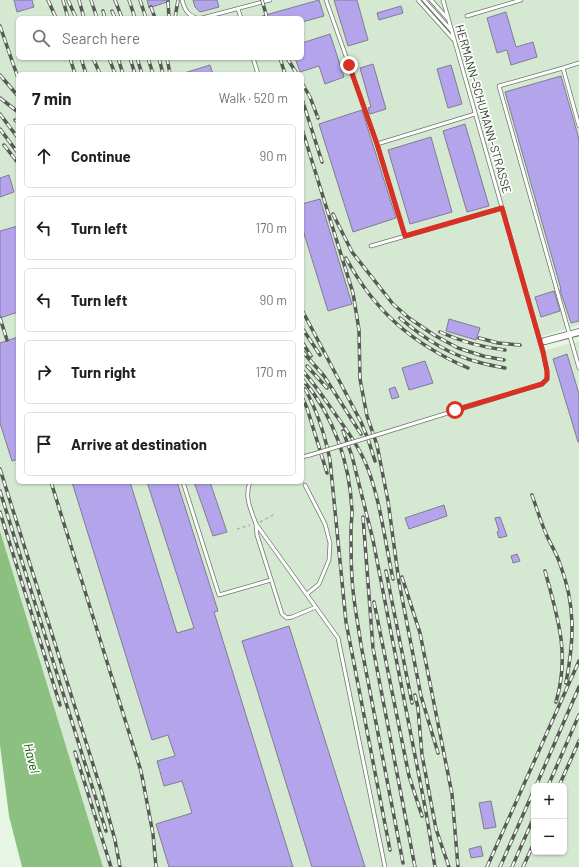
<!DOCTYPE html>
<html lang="en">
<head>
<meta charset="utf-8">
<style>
  :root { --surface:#fff; --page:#f2f2f2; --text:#202124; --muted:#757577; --line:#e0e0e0 }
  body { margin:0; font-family:Barlow,sans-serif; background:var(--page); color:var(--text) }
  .controls { position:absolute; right:12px; bottom:12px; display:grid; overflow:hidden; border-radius:6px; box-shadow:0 1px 3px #0004 }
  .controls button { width:36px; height:36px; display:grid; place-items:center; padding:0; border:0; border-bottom:1px solid var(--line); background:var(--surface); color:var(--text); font:20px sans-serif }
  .stop { position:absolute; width:12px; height:12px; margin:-9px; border:3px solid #d93025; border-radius:50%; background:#fff }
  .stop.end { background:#d93025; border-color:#fff; box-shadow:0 1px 4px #0008 }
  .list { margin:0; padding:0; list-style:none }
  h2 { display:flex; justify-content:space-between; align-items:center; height:52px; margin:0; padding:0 16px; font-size:17px }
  h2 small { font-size:13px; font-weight:400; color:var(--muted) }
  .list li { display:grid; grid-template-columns:26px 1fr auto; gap:12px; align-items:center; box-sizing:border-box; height:64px; margin:0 8px 8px; padding:0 8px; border:1px solid var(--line); border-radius:6px }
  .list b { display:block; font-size:15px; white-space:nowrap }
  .list em { font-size:13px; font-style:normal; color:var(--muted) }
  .icon { flex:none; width:22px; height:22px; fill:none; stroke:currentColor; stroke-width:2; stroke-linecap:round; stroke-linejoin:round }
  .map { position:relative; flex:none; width:579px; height:867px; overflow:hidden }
  .search { position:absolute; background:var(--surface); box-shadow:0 1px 3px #0004; left:16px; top:16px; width:288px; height:44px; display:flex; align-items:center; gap:10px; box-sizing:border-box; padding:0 14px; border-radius:6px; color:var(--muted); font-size:15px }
  .panel { position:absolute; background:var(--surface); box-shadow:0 1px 3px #0004; left:16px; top:72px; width:288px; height:412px; border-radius:6px }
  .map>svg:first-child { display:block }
  .built { fill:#d5e8d2; fill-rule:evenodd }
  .water { fill:#8cc081 }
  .building { fill:#b3a4ec; stroke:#807d8f }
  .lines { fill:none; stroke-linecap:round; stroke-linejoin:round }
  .service-casing { stroke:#6c7869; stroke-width:4.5 }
  .minor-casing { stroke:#6c7869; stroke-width:8 }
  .path { stroke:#abb7a9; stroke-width:1.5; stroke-dasharray:3 3; stroke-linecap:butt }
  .service { stroke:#fff; stroke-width:3 }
  .minor { stroke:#fff; stroke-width:6 }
  .rail-casing { stroke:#555c53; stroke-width:3.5 }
  .rail { stroke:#fcfffb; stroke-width:2; stroke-dasharray:6; stroke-linecap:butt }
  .service-bridge-casing { stroke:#6c7869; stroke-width:4.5; stroke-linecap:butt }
  .service-bridge { stroke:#fff; stroke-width:3 }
  .route { stroke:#d93025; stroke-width:5 }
  .labels { text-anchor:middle; stroke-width:3.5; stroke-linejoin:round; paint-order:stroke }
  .street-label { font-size:12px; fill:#383d36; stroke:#fcfffb }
  .water-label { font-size:13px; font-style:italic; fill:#165b02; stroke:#fcfffb }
</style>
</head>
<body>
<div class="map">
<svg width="579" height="867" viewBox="0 0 579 867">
  <rect width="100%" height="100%" fill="#e7f6e4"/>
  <!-- built -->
  <path class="built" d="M0,0h579v325l-37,11 4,14 33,-9v526h-476l-103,-336zM18,18h284v40h-284zM18,74h284v408h-284zM534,786h30v66h-30z"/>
  <!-- water -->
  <path class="water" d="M0,531l103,336h-81l-13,-51 -9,-71z"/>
  <!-- building -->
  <path class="building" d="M14,0h18l2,7 -17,5z
    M147,0h22l1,1 -21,7z
    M193,0h24l2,7 -19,5 -5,-5z
    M319,0l5,16 -22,6v-4h-40v-2z
    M334,0h23l11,40 -20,6z
    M401,6l2,7 -24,7 -2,-7z
    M506,12l10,35 17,-5 4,15 -26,8 -4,-15 -10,3 -10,-35z
    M330,34l14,43 -19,7 -6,-18 -19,6 -5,-14h7v-15z
    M373,64l13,45 -16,5 -2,-6 3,-1 -11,-39z
    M210,65l3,9h-29v-1z
    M451,65l11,39 -14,4 -11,-39z
    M561,76l18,63v182l-8,2 -11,-33 1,-1 -56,-197z
    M362,110l34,108 -43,14 -34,-108z
    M465,124l24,82 -22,6 -24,-81z
    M431,137l21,75 -42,12 -22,-74z
    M9,175l5,17 -14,5v-19z
    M320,199l32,105 -24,7 -26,-84v-23z
    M18,226v86l-18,6v-87z
    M554,291l6,20 -19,6 -6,-20z
    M449,319l31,9 -4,12 -30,-9z
    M18,337v122l-6,2 -12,-38v-80z
    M567,354l12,40v48h-1l-25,-83z
    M425,361l8,22 -24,7 -7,-22z
    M395,387l4,10 -7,2 -3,-10z
    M72,482h58l47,151 17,-5 -47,-146h30l41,129 -4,1 79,255h-124l-13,-43 36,-11 -10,-32 -18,5 -7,-25 18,-5 -7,-21 -16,5z
    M194,482h16l17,50 -14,4z
    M444,505l3,11 -38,13 -4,-11z
    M500,517l7,19 -8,2 -2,-6 2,-1 -4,-13z
    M517,554l3,7 -7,2 -2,-7z
    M289,626l76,241h-53l-70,-226z
    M491,801l5,26 -12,2 -5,-26z
    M481,846l2,10 -12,2 -2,-9z"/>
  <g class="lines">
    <defs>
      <path id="service" d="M182,0c3,10 5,14 14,18
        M326,0l51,144
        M418,0l35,39
        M424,0l27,30
        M431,0l17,19
        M238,9l3,9
        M467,16l54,-16
        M202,18l68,-18
        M253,58l5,16
        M579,63l-16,5 16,58
        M563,68l-64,18 80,282
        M405,236l-28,-92 98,-30
        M371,246l131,-38
        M383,433l159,-49 5,-5v-8l-4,-19 -100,-352
        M302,457l8,-2
        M183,482l36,113 52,-15
        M250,482c-6,15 1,28 6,42l82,114 47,229
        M305,485l20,39 5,19 -1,17 -10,24 -12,10
        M256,525l1,10 25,79 5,4 5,-1 24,-10"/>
      <path id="minor" d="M545,341l34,-9"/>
    </defs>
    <!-- service casing -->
    <use href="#service" class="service-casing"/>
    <!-- minor casing -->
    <use href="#minor" class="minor-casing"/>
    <!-- path -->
    <path class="path" d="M260,522l15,-8
      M237,529l13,-4"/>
    <!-- service -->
    <use href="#service" class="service"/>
    <!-- minor -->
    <use href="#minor" class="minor"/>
    <defs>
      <path id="rail" d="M48,0l8,18
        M63,0l5,18
        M68,0l8,18
        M79,0l5,18
        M91,0l6,18
        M115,0l7,18
        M129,0l6,18
        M140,0l6,18
        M262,0l5,18
        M168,2l1,16
        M151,7l4,11
        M103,11l2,7
        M112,11l3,7
        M175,18l3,-18
        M0,26l18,52
        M70,58l5,16
        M81,58l5,16
        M93,58l7,16
        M109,58l6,16
        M118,58l5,16
        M130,58l5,16
        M137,58l5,16
        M148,58l5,16
        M159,58l4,16
        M167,58l3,16
        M280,58l5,16
        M287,58l10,16
        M0,75l18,21
        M302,83l8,14 8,21
        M0,98l18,14
        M302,99l20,63
        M0,114l18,24
        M15,120l3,2
        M0,129l18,24
        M302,129l51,164 6,37 1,49 3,16 4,21 10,29 11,56 11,81 22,114 17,57
        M4,145l14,18
        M333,214l19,38 41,52 16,14 25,17 24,13 25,8 21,4
        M346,258c29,54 67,86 122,110
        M302,310l59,112 7,17 7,22
        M0,318l7,22
        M400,318c22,19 50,37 78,44 9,3 18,4 27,6
        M302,328l18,27
        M440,332c22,10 41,15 65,18
        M479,338l19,5 22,2
        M302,342l9,14
        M302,351l22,25 37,58
        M307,366l20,22
        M302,370c12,13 21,27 31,41 13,18 27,37 35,58 13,35 17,73 25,110
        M302,379c32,36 48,85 50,132 0,7 -1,14 -1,21 0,16 0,31 1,46 1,22 6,45 9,67l42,218
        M305,389c13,23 20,47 25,71l16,162 44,228
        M302,397l5,11 20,65
        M343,431l9,25 21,84 53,272 9,55
        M0,469l102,324 13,47 5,27
        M51,482l90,289 12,63 3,33
        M0,491l106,340
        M532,495c5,14 9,28 15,41 4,9 10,18 13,28 16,42 14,76 6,119
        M0,512l60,193
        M363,517l10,131 42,219
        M386,571l26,132
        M545,571c13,47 25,83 11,131
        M402,577l18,56 32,161 6,73
        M374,602l35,174 13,40
        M415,695l3,13 4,47 14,74 13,38
        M75,752l36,115
        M536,786l43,-99
        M548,786l31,-71
        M559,786l20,-45
        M487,867l92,-206
        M500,867l34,-77
        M512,867l22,-50
        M523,867l11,-24"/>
    </defs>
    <!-- rail casing -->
    <use href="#rail" class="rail-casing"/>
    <!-- rail -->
    <use href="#rail" class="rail"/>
    <defs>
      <path id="service-bridge" d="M310,455l73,-22"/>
    </defs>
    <!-- service-bridge casing -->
    <use href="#service-bridge" class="service-bridge-casing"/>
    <!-- service-bridge -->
    <use href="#service-bridge" class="service-bridge"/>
  </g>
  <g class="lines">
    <!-- route -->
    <path class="route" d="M349,65l28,79 28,92 97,-28 41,144 4,19v8l-5,5 -87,26"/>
  </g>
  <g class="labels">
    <!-- street labels -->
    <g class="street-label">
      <text transform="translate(483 109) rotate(74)" y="4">HERMANN-SCHUMANN-STRASSE</text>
    </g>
    <!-- water labels -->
    <g class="water-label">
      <text transform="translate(32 758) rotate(76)" y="5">Havel</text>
    </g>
  </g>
</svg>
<div class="controls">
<button>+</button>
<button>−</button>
</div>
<div class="stop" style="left:455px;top:410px"></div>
<div class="stop end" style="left:349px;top:65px"></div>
<div class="search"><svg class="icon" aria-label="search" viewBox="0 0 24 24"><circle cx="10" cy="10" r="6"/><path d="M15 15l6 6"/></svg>Search here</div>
<section class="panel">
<h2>7 min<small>Walk · 520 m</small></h2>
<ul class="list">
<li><svg class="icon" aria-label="ahead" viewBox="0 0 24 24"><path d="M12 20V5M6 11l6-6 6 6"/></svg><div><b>Continue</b></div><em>90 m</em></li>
<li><svg class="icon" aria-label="left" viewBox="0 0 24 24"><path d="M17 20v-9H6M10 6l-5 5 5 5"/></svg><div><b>Turn left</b></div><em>170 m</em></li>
<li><svg class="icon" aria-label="left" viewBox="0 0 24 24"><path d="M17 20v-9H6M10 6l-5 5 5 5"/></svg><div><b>Turn left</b></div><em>90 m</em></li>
<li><svg class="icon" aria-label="right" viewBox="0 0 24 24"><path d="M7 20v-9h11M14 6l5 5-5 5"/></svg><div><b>Turn right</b></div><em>170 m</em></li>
<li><svg class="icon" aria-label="arrive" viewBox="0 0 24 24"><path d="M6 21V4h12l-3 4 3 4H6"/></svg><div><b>Arrive at destination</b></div></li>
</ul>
</section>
</div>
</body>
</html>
